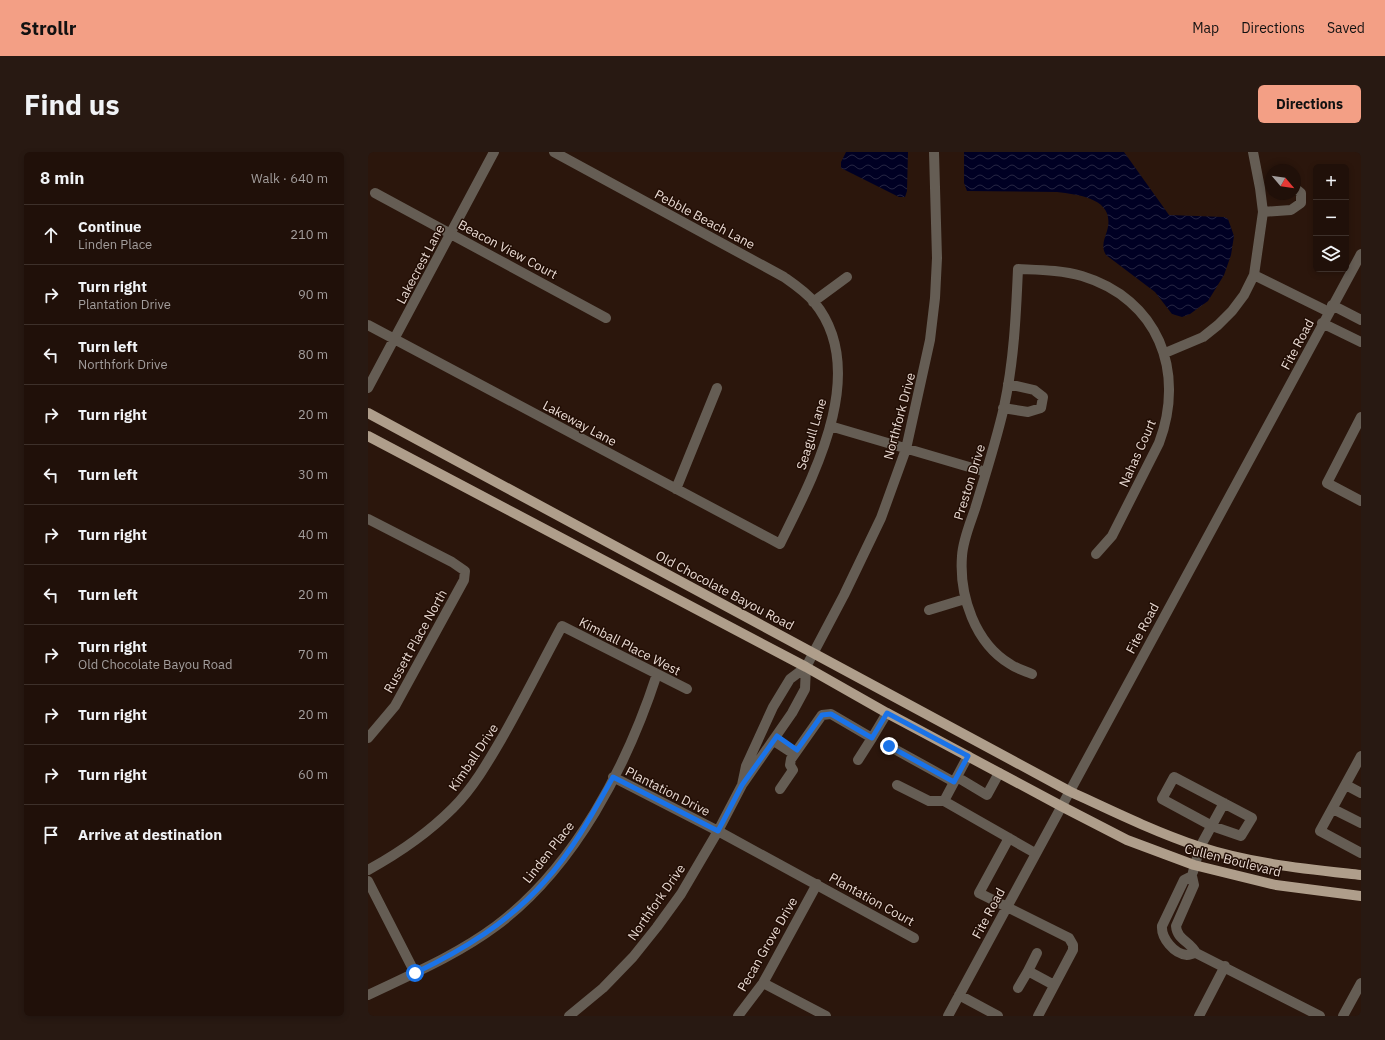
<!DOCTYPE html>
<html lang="en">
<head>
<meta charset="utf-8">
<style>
  :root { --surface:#201009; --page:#281912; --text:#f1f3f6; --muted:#a29d9c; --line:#3d302a; --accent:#f39f85 }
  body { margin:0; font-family:"IBM Plex Sans",sans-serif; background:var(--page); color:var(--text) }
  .controls { position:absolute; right:12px; top:12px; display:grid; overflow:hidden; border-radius:6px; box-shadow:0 2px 6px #0003 }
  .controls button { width:36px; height:36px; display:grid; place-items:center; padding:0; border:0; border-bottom:1px solid var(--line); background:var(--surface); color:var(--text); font:20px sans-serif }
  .compass { position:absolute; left:897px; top:12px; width:36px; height:36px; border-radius:50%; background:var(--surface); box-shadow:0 2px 6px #0003; rotate:119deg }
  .stop { position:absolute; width:12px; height:12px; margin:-9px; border:3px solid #1a73e8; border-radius:50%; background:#fff }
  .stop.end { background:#1a73e8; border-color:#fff; box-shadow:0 1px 4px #0008 }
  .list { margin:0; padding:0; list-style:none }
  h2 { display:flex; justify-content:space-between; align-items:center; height:52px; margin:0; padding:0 16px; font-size:17px }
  h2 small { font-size:13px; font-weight:400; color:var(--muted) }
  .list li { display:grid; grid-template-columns:26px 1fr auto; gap:12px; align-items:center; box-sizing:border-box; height:60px; padding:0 16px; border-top:1px solid var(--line) }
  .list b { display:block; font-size:15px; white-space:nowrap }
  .list p { margin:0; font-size:13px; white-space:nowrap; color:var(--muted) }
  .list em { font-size:13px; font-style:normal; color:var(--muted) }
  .icon { flex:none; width:22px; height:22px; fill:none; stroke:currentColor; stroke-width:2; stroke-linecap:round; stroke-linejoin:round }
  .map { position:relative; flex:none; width:993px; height:864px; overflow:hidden; border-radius:6px }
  header { display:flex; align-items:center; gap:24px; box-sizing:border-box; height:56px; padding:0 20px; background:var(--accent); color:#111 }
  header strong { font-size:19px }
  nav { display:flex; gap:22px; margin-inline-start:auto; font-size:14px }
  .intro { display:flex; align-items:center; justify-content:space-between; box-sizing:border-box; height:96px; padding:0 24px }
  h1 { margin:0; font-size:28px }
  .button { padding:10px 18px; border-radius:6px; background:var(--accent); color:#111; font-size:14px; font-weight:700 }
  main { display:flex; gap:24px; padding:0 24px }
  aside { flex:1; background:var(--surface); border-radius:6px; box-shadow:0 2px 6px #0003 }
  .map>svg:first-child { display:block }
  .water { fill:url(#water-waves) }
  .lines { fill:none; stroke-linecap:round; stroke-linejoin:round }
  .minor { stroke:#655d54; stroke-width:10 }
  .major { stroke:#af9e8b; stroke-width:10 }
  .route { stroke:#1a73e8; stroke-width:5 }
  .labels { text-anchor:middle; stroke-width:3; stroke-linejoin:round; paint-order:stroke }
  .street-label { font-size:13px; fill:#e9dad3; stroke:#210d04 }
</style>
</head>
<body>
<header>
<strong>Strollr</strong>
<nav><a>Map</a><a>Directions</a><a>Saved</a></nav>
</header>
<div class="intro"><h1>Find us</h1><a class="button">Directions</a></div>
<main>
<aside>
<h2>8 min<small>Walk · 640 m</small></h2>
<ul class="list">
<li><svg class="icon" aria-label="ahead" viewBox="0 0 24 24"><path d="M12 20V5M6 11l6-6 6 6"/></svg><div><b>Continue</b><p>Linden Place</p></div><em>210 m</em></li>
<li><svg class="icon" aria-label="right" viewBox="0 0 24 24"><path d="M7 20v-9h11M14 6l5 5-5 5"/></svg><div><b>Turn right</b><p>Plantation Drive</p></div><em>90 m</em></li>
<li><svg class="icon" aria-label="left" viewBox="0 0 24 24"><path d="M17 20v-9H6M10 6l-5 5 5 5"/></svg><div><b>Turn left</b><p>Northfork Drive</p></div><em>80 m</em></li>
<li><svg class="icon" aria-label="right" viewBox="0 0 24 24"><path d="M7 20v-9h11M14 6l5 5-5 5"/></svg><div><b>Turn right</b></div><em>20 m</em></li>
<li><svg class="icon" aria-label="left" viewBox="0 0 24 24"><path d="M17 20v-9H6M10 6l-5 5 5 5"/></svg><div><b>Turn left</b></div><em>30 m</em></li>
<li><svg class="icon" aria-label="right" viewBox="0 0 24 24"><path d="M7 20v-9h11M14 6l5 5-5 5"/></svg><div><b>Turn right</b></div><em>40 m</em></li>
<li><svg class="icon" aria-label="left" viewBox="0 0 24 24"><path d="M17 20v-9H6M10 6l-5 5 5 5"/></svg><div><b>Turn left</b></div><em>20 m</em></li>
<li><svg class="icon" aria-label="right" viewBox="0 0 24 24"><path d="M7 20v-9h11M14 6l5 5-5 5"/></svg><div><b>Turn right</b><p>Old Chocolate Bayou Road</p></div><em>70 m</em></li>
<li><svg class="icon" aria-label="right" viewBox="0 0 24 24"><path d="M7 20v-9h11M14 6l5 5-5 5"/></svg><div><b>Turn right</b></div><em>20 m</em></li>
<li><svg class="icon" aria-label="right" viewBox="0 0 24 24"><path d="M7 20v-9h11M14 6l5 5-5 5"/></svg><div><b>Turn right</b></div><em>60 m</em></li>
<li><svg class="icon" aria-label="arrive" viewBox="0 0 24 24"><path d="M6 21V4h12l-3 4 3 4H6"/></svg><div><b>Arrive at destination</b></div></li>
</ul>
</aside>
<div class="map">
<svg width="993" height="864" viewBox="0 0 993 864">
  <defs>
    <pattern id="water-waves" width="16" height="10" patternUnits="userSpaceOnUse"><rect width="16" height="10" fill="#000023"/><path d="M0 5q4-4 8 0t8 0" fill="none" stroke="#252542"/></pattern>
  </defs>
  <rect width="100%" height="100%" fill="#2b160c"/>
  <!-- water -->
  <path class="water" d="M478,0h62l-1,39 -2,6h-6l-58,-29v-6z
    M596,0h160l45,63 55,2 4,2 6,17 -3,19 -7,20 -16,26 -18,13 -8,3 -10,-3 -17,-22 -49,-37c-5,-8 -2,-15 1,-24 9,-32 -26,-36 -50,-39l-90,-1 -3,-8z"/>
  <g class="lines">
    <!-- minor -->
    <path class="minor" d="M7,41l231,125
      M895,60l28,-2 10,-7v-10l-6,-5
      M886,123l75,37
      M445,150l34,-25
      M964,153l29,15
      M954,171l39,19
      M0,173l412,219c33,-67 91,-173 34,-242 -8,-10 -20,-18 -30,-25l-230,-125
      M797,201l38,-16 15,-12 14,-14 12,-16 10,-20 9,-63 -3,-24 -7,-36
      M0,236l126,-236
      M635,256l25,4 13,-4 2,-11 -9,-7 -26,-6
      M993,265l-34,66 34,18
      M462,274l156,46
      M308,337l41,-101
      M0,367l84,43 13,9 -1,9 -69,126 -27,32
      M561,458l36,-11
      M664,522c-7,-3 -15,-5 -22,-10 -35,-21 -51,-68 -48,-108 1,-16 8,-32 13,-47 10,-33 21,-67 29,-102 10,-46 12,-92 14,-138 22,1 43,1 64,7 76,23 104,95 77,167l-47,93 -16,18
      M406,589l20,13
      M521,594l65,36
      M600,604l-24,45 91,52
      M993,604l-41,75 41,22
      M490,608l14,-22
      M245,625l105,54 196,107
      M589,625l30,18 12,-22
      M806,625l78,41 -11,18 -29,-10 -50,-27z
      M374,633l4,-19 27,-59 17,-28 16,-12 38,-72 37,-77 25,-69 24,-109 5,-42 2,-40 -3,-106
      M529,633l32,16h15
      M978,633l15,8
      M412,637l13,-19 -3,-5 1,-6 31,-44 9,-1 41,24 15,-25
      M965,657l28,14
      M641,686l-30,55 90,45 4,7v5l-35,66
      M0,718c31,-17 60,-37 85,-62 20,-20 35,-46 49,-70 21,-37 40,-75 60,-112l125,63
      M825,720l7,-25 24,-44
      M0,729l47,92
      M669,801l-9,18 26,14
      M828,801c-3,0 -6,2 -9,2 -13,-1 -26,-17 -25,-29l22,-46 8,-4 2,9 -18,41c1,14 14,15 20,27l124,63
      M395,831l63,33
      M650,836l10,-17
      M0,843c44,-21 89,-40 128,-69 79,-59 131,-160 161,-252
      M591,843l39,21
      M201,864l34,-28 30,-31 24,-30 24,-33 37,-63 24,-46 50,-72 13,-24 1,-22
      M370,864l25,-33 54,-99
      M580,864l413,-762
      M831,864l26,-50
      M975,864l18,-33"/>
    <!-- major -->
    <path class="major" d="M0,261l701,378c43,20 86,41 131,56 52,17 107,22 161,28
      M0,284l438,231 81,46 174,93 66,34 67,25 82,20 85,11"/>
  </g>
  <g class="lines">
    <!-- route -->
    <path class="route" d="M47,821c48,-23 94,-51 130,-92 28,-31 48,-68 68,-104l105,54 24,-46 35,-49 20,14 25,-35 9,-1 41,24 15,-25 81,43 -14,26 -65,-36"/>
  </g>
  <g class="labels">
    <!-- street labels -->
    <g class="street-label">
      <text transform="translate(337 67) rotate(28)" y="5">Pebble Beach Lane</text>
      <text transform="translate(140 97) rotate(28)" y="5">Beacon View Court</text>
      <text transform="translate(52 112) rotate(-62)" y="5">Lakecrest Lane</text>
      <text transform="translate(929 192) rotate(-62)" y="5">Fite Road</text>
      <text transform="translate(531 264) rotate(-75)" y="5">Northfork Drive</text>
      <text transform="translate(212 271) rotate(28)" y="5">Lakeway Lane</text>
      <text transform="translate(443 282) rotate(-73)" y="5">Seagull Lane</text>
      <text transform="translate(769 301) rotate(-66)" y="5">Nahas Court</text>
      <text transform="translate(601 330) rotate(-73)" y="5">Preston Drive</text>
      <text transform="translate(357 438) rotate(28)" y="5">Old Chocolate Bayou Road</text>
      <text transform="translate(774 476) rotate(-62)" y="5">Fite Road</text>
      <text transform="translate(47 489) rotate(-61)" y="5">Russett Place North</text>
      <text transform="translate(262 494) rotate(27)" y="5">Kimball Place West</text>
      <text transform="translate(105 605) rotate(-56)" y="5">Kimball Drive</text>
      <text transform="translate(300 639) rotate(27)" y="5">Plantation Drive</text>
      <text transform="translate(180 700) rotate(-52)" y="5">Linden Place</text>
      <text transform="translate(865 708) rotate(14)" y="5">Cullen Boulevard</text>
      <text transform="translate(504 747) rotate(29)" y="5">Plantation Court</text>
      <text transform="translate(288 750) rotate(-55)" y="5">Northfork Drive</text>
      <text transform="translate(620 761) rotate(-62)" y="5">Fite Road</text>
      <text transform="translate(399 792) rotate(-60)" y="5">Pecan Grove Drive</text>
    </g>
  </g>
</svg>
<div class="controls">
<button>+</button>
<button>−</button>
<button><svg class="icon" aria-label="layers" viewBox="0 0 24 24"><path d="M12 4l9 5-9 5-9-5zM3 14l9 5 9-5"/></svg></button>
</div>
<svg class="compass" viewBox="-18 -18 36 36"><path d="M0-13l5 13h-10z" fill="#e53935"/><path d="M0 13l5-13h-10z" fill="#a29d9c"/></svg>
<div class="stop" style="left:47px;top:821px"></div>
<div class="stop end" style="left:521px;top:594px"></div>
</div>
</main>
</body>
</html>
